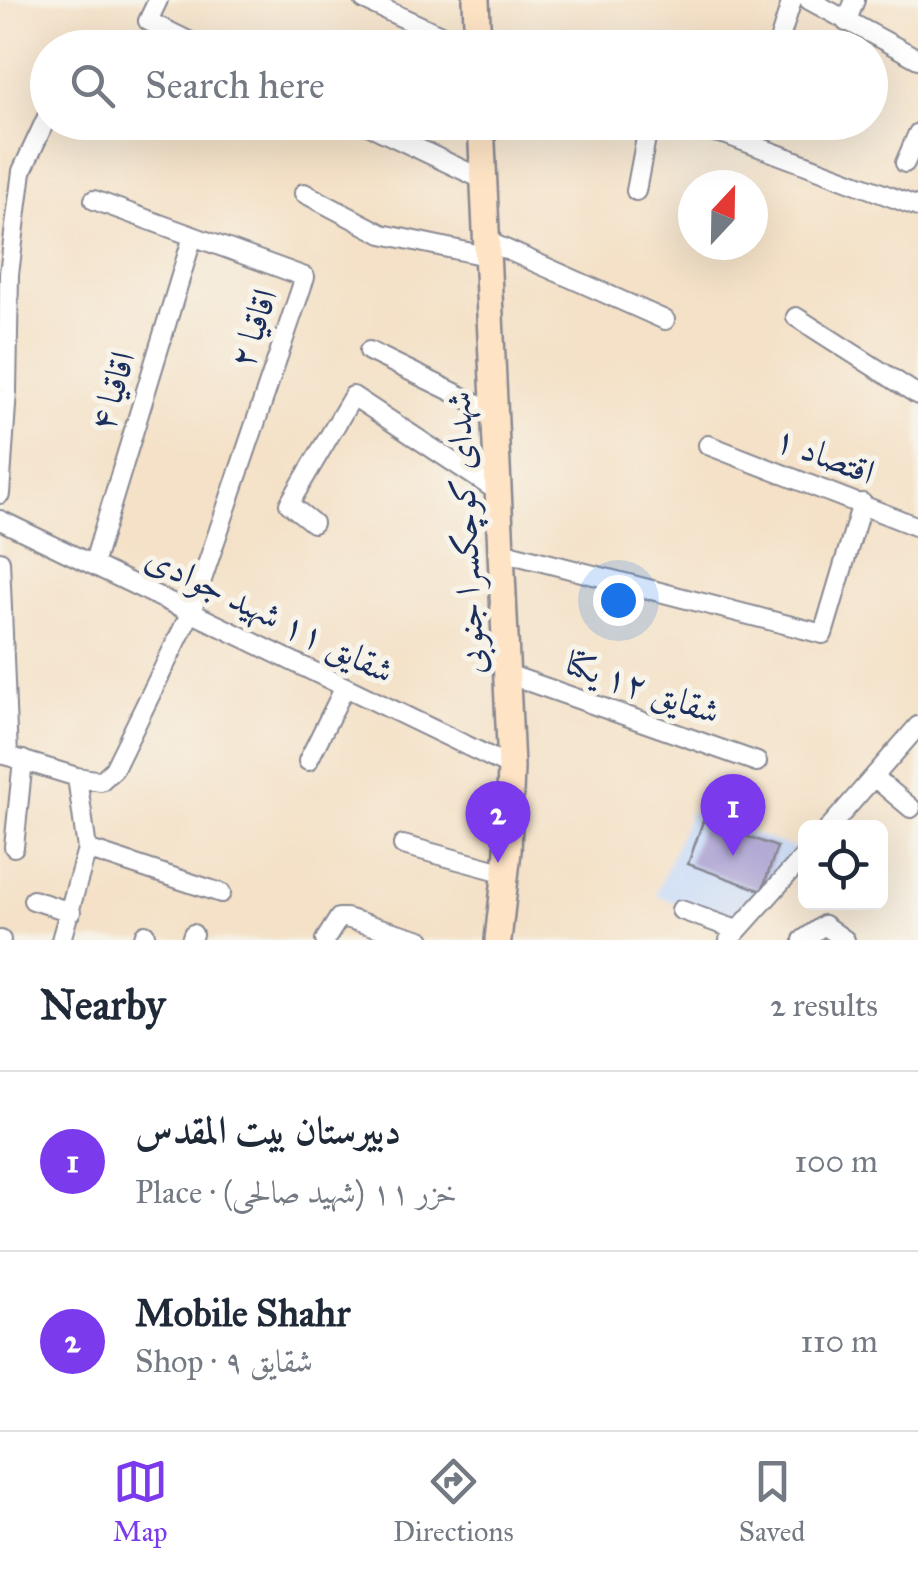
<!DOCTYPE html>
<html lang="en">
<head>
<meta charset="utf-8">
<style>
  :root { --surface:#fff; --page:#f6f6f7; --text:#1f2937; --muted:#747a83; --line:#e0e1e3; --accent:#7c3aed }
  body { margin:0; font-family:"IM FELL Great Primer",Amiri,serif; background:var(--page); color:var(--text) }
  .controls { position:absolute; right:30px; bottom:30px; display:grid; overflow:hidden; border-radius:15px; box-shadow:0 10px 40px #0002 }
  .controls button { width:90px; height:90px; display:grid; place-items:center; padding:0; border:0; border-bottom:2px solid var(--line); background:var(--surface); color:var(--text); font:50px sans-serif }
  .compass { position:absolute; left:678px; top:170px; width:90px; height:90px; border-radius:50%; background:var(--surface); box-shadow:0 10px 40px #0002; rotate:22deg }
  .you { position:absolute; left:618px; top:600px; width:35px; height:35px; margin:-25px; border:8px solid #fff; border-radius:50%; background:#1a73e8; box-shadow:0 0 0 15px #1a73e833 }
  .badge { display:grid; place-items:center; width:65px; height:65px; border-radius:50%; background:var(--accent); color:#fff; font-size:32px; font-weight:700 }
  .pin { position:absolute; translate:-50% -82px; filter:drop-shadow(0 2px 5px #0008) }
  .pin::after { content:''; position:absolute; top:52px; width:35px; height:30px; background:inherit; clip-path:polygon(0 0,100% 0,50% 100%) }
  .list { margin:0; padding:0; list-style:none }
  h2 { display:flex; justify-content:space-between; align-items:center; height:130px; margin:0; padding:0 40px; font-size:42px }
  h2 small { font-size:32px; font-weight:400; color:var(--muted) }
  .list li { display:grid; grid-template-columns:65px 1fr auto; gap:30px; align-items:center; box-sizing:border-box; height:180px; padding:0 40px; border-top:2px solid var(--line) }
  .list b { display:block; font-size:38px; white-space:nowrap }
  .list p { margin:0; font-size:32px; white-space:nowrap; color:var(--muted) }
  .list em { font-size:32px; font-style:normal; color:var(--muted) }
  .icon { flex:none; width:55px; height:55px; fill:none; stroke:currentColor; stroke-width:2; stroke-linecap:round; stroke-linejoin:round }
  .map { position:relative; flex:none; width:918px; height:940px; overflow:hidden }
  .search { position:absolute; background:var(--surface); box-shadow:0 10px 40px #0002; left:30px; right:30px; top:30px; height:110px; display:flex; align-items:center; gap:25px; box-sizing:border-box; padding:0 35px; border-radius:55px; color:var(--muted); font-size:38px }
  .sheet { height:490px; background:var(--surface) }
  nav { display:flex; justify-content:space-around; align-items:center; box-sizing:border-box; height:140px; border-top:2px solid var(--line); background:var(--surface); font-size:28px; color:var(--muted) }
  nav a { display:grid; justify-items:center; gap:5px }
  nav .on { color:var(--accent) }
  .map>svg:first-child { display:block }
  .built { fill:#c9dcf9 }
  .building { fill:#a69dd1 }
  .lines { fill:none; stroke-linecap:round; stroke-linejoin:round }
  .street-casing { stroke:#888892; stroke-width:22 }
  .secondary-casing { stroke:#888892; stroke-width:30 }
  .street { stroke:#fff; stroke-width:18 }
  .secondary { stroke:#fee4c5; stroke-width:25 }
  .labels { text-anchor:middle; stroke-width:10; stroke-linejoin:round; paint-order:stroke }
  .street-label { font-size:35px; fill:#1b2f5e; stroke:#f7f3e8 }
</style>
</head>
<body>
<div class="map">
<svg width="918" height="940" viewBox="0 0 918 940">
  <rect width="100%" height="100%" fill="#f7f3e8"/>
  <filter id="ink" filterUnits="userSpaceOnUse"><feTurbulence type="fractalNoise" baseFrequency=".01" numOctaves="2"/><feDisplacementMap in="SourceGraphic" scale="20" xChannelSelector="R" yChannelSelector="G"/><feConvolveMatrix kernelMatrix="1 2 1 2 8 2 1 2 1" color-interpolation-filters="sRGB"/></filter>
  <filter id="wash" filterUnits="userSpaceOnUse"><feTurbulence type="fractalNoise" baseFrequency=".0048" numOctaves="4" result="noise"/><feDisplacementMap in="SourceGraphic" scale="40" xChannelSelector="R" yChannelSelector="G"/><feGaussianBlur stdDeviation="2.25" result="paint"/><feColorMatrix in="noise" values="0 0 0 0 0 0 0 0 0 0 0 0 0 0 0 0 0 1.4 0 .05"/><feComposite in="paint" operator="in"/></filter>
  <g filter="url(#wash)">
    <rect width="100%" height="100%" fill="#f4e1c7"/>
    <!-- built -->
    <path class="built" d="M690,811l113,40 -71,73 -76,-29z"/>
    <g id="blocks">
      <!-- building -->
      <path class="building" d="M703,821l74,26 -15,44 -74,-27z"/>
    </g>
  </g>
  <g filter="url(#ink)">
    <use href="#blocks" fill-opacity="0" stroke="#888892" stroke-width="2.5"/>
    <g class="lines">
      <defs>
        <path id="street" d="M158,0l-10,21 55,27
          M364,0l105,48
          M809,0l109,59
          M846,22l9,-22
          M777,48l15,-48
          M362,122l120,57
          M672,122l55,13 191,72
          M905,163l13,-30
          M636,191l13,-69
          M304,193l78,41 104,22
          M485,240l180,80
          M796,317l122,78
          M369,351l125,61
          M708,445l210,82
          M0,494l7,-103 2,-117 13,-103 26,-56
          M0,520l511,247
          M313,523l-24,-19 64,-108 144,95
          M500,551l323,83 39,-131
          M0,561l8,195 -8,-2
          M93,565l100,-329
          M507,674l250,88
          M8,756l69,21 24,4 13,-12 77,-157 114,-335 -211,-77
          M308,761l37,-74
          M874,777l37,31
          M829,828l89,-102
          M403,845l103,28
          M14,847l9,-87
          M87,849l134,44
          M33,900l38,12
          M681,910l56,20
          M0,940h1
          M61,940l26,-91 -10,-72
          M143,940l2,-6
          M191,940l2,-6
          M325,940l14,-22h7l75,22
          M729,940l77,-86
          M803,940l21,-15 21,15"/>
        <path id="secondary" d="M476,0l2,48
          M481,122l30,645 -3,84 -10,89"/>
      </defs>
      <!-- street casing -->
      <use href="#street" class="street-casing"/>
      <!-- secondary casing -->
      <use href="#secondary" class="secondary-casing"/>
      <!-- street -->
      <use href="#street" class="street"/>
      <!-- secondary -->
      <use href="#secondary" class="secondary"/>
    </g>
  </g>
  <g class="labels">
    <!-- street labels -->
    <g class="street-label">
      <text transform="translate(253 328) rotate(-71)" y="12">اقاقیا ۲</text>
      <text transform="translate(112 391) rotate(-73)" y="12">اقاقیا ۴</text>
      <text transform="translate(825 455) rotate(21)" y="12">اقتصاد ۱</text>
      <text transform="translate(465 533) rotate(-93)" y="12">شهدای کوچکسرا جنوبی</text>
      <text transform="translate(270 614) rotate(26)" y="12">شقایق ۱۱ شهید جوادی</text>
      <text transform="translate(643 687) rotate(19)" y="12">شقایق ۱۲ یکتا</text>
    </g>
  </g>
</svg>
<div class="controls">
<button><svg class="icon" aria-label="locate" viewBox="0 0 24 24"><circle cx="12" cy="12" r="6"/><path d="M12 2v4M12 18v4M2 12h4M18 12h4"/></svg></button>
</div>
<svg class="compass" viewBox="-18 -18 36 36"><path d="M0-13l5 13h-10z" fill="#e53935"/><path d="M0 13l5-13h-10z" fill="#747a83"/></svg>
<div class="you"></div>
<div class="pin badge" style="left:733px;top:856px">1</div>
<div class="pin badge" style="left:498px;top:863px">2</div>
<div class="search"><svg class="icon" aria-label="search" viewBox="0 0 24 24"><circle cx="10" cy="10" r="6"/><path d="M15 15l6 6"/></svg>Search here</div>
</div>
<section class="sheet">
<h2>Nearby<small>2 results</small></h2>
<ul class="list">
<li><span class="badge">1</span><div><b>دبیرستان بیت المقدس</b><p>Place · خزر ۱۱ (شهید صالحی)</p></div><em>100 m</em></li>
<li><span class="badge">2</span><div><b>Mobile Shahr</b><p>Shop · شقایق ۹</p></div><em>110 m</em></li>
</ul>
</section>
<nav>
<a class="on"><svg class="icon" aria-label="map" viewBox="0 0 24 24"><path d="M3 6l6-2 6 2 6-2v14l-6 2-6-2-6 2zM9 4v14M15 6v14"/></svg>Map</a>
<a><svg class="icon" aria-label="directions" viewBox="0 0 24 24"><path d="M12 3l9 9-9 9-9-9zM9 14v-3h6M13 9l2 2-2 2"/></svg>Directions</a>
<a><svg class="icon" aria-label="saved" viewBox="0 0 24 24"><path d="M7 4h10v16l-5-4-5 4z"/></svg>Saved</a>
</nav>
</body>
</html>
